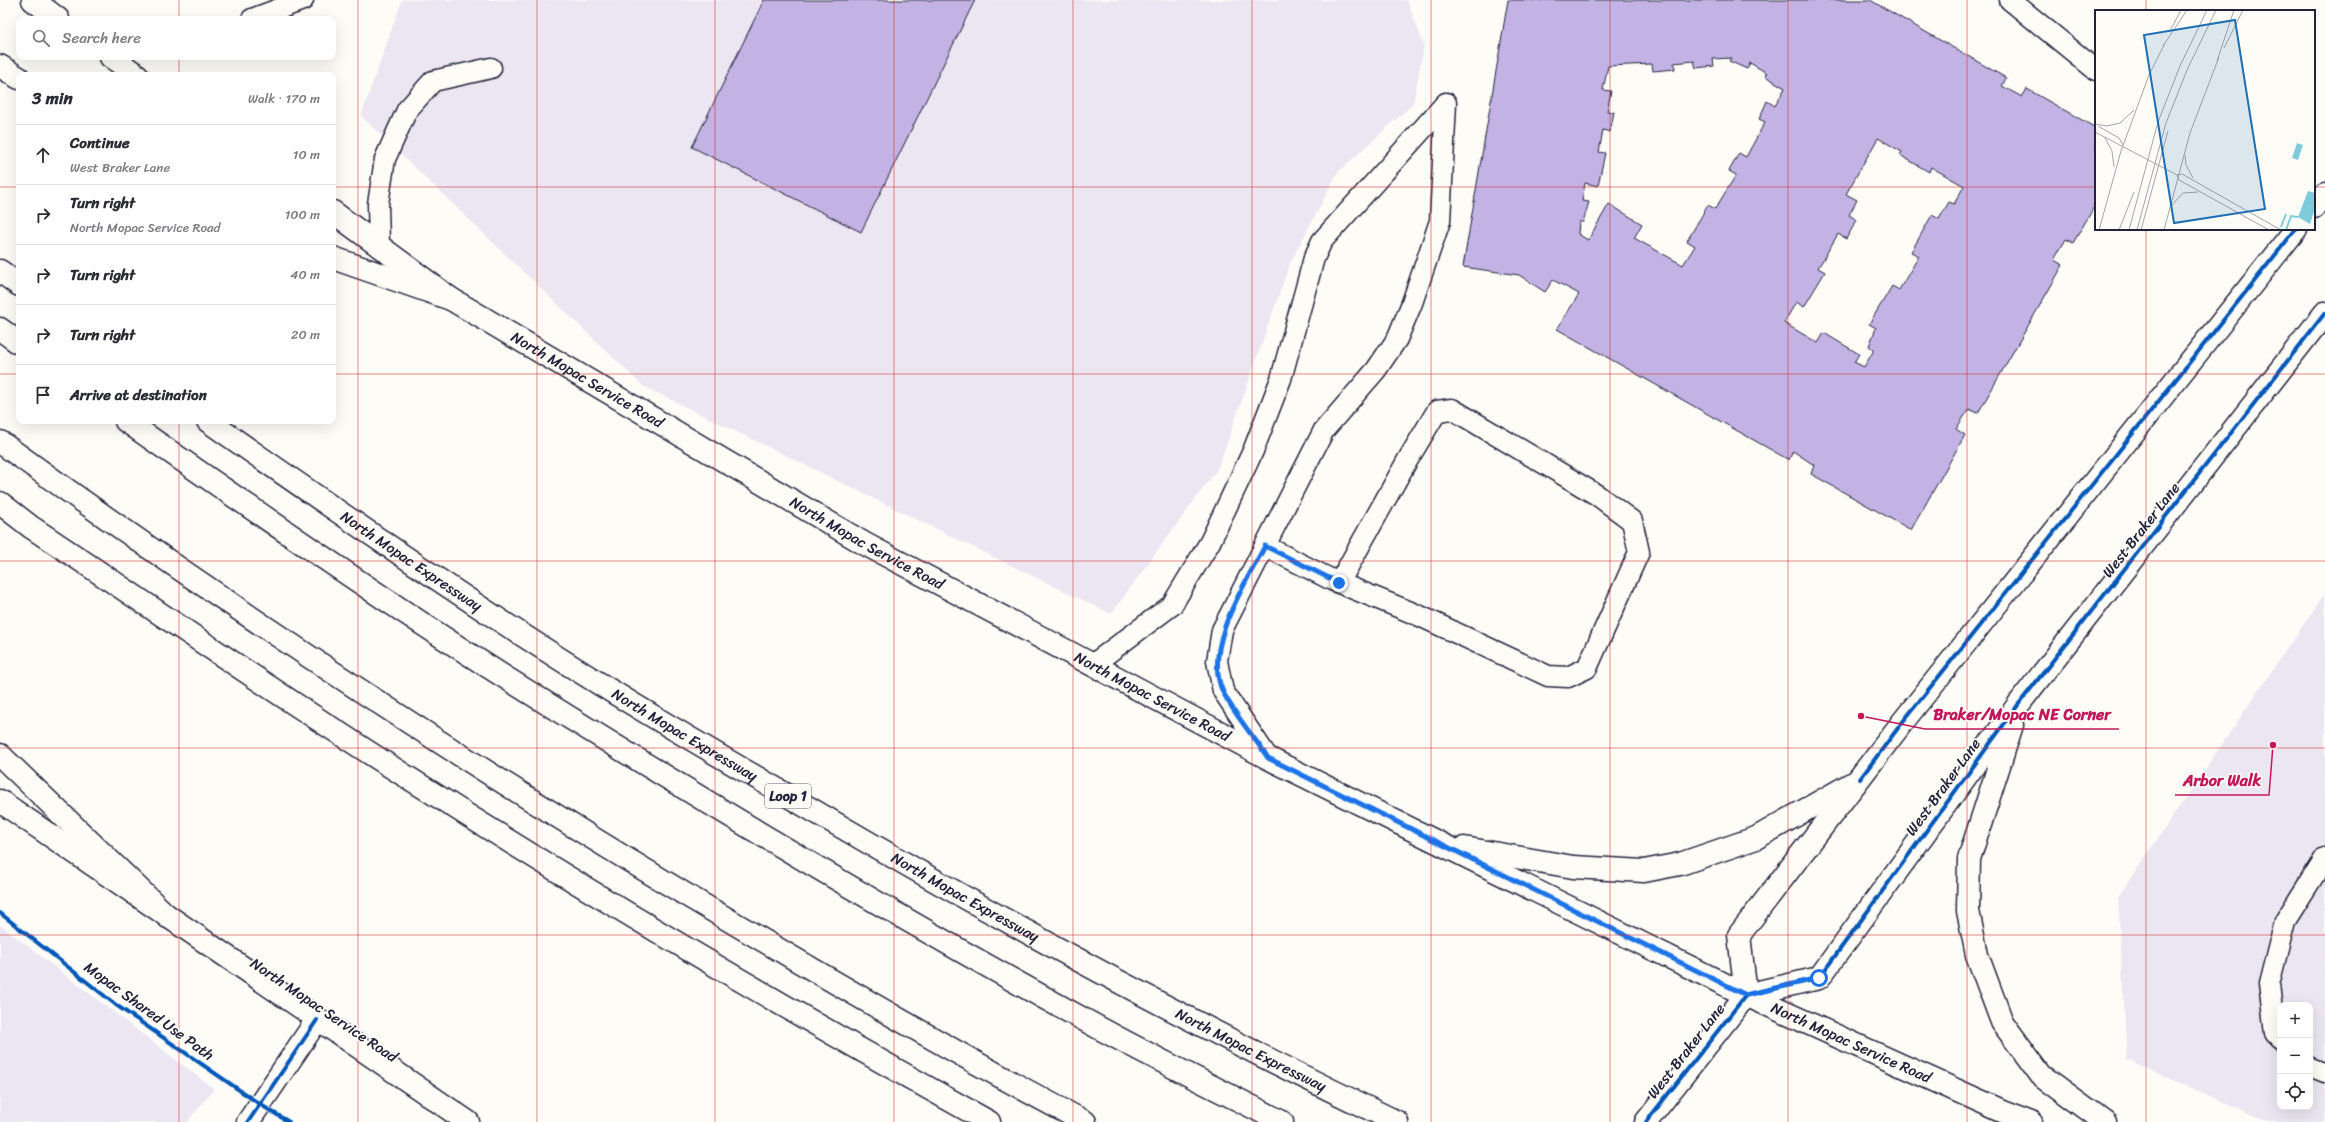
<!DOCTYPE html>
<html lang="en">
<head>
<meta charset="utf-8">
<style>
  :root { --surface:#fff; --page:#f2f2f3; --text:#2b2b33; --muted:#7c7c81; --line:#e1e1e2 }
  body { margin:0; font-family:Sriracha,sans-serif; background:var(--page); color:var(--text) }
  .controls { position:absolute; right:12px; bottom:12px; display:grid; overflow:hidden; border-radius:8px; box-shadow:0 4px 16px #0002 }
  .controls button { width:36px; height:36px; display:grid; place-items:center; padding:0; border:0; border-bottom:1px solid var(--line); background:var(--surface); color:var(--text); font:20px sans-serif }
  .stop { position:absolute; width:12px; height:12px; margin:-9px; border:3px solid #1a73e8; border-radius:50%; background:#fff }
  .stop.end { background:#1a73e8; border-color:#fff; box-shadow:0 1px 4px #0008 }
  .list { margin:0; padding:0; list-style:none }
  h2 { display:flex; justify-content:space-between; align-items:center; height:52px; margin:0; padding:0 16px; font-size:17px }
  h2 small { font-size:13px; font-weight:400; color:var(--muted) }
  .list li { display:grid; grid-template-columns:26px 1fr auto; gap:12px; align-items:center; box-sizing:border-box; height:60px; padding:0 16px; border-top:1px solid var(--line) }
  .list b { display:block; font-size:15px; white-space:nowrap }
  .list p { margin:0; font-size:13px; white-space:nowrap; color:var(--muted) }
  .list em { font-size:13px; font-style:normal; color:var(--muted) }
  .icon { flex:none; width:22px; height:22px; fill:none; stroke:currentColor; stroke-width:2; stroke-linecap:round; stroke-linejoin:round }
  .map { position:relative; flex:none; width:2325px; height:1122px; overflow:hidden }
  .search { position:absolute; background:var(--surface); box-shadow:0 4px 16px #0002; left:16px; top:16px; width:320px; height:44px; display:flex; align-items:center; gap:10px; box-sizing:border-box; padding:0 14px; border-radius:8px; color:var(--muted); font-size:15px }
  .panel { position:absolute; background:var(--surface); box-shadow:0 4px 16px #0002; left:16px; top:72px; width:320px; height:352px; border-radius:8px }
  .map>svg:first-child { display:block }
  .built { fill:#ebe6f1; fill-rule:evenodd }
  .building { fill:#c2b3e4; stroke:#22223b; fill-rule:evenodd }
  .lines { fill:none; stroke-linecap:round; stroke-linejoin:round }
  .service-casing { stroke:#22223b; stroke-width:23 }
  .minor-casing { stroke:#22223b; stroke-width:25 }
  .secondary-casing { stroke:#22223b; stroke-width:25 }
  .motorway-casing { stroke:#22223b; stroke-width:25 }
  .service { stroke:#fdfcf7; stroke-width:20 }
  .minor { stroke:#fdfcf7; stroke-width:22 }
  .secondary { stroke:#fdfcf7; stroke-width:22 }
  .motorway { stroke:#fdfcf7; stroke-width:22 }
  .cycleway-casing { stroke:#fdfcf7; stroke-width:6 }
  .cycleway { stroke:#0057b8; stroke-width:4 }
  .route { stroke:#1a73e8; stroke-width:5 }
  .grid { fill:none; stroke:#d62828; stroke-width:1; stroke-opacity:0.55 }
  .labels { text-anchor:middle; stroke-width:3.5; stroke-linejoin:round; paint-order:stroke }
  .shield { fill:#fdfcf7; stroke:#646373; stroke-width:1 }
  .shield-label { font-size:14px; font-weight:bold; fill:#22223b }
  .street-label { font-size:15px; fill:#22223b; stroke:#fdfcf7 }
  .inset-river { fill:none; stroke:#7eccdb; stroke-width:2 }
  .inset-road { fill:none; stroke:#a5a5ac; stroke-width:1 }
  .view { fill:#1f6fb2; fill-opacity:0.15; stroke:#1f6fb2; stroke-width:2 }
  .inset-edge { fill:none; stroke:#22223b; stroke-width:2 }
  .leader { fill:none; stroke:#c2185b; stroke-width:1.5 }
  .callout-dot { fill:#c2185b; stroke:#fdfcf7; stroke-width:1.5 }
  .callout-label { font-size:16px; text-anchor:middle; font-weight:bold; fill:#c2185b; stroke:#fdfcf7; stroke-width:3.5; stroke-linejoin:round; paint-order:stroke }
</style>
</head>
<body>
<div class="map">
<svg width="2325" height="1122" viewBox="0 0 2325 1122">
  <rect width="100%" height="100%" fill="#fdfcf7"/>
  <filter id="ink" filterUnits="userSpaceOnUse"><feTurbulence type="fractalNoise" baseFrequency=".025" numOctaves="2"/><feDisplacementMap in="SourceGraphic" scale="8" xChannelSelector="R" yChannelSelector="G"/><feConvolveMatrix kernelMatrix="1 2 1 2 8 2 1 2 1" color-interpolation-filters="sRGB"/></filter>
  <g filter="url(#ink)">
    <!-- built -->
    <path class="built" d="M402,0h1005l17,46 -11,58 -75,68 -48,91 -72,205 -107,146 -468,-228 -282,-270z
      M2325,593v529h-57l-141,-62 -9,-163zM2280,1005h30v102h-30z
      M0,925l214,164 -27,33h-187z"/>
    <!-- building -->
    <path class="building" d="M764,0h211l-114,232 -169,-85z
      M1508,0h362l136,78 -4,8 20,11 5,-8 69,39v76l-23,39 -7,-4 -12,21 9,5 -85,148 -9,-4 -13,20 9,6 -54,95 -100,-56 3,-9 -21,-14 -4,9 -232,-131 22,-35 -26,-14 -8,12 -26,-17 -56,-8zM1731,58l-2,3 18,8 3,-6 17,10 -2,3 20,12 -10,18 -8,-5 -8,18 6,3 -19,35 -7,-4 -10,18 7,4 -21,34 -7,-4 -21,36 8,5 -12,19 -49,-27 8,-14 -33,-20 -21,36 -10,-6 1,-12h4l6,-20 -7,-1 3,-18 13,3 7,-33 -6,-1 4,-22 7,2 4,-20 -7,-1 4,-20 -8,-1 5,-24 44,-2 1,7 22,-2 -1,-6 20,-2 2,7 18,-2 -1,-7zM1878,138l24,14 -2,3 29,17 2,-5 33,19 -10,18 -5,-2 -10,17 -7,-4 -21,37 8,4 -20,34 -7,-4 -23,38 7,4 -7,18 5,4 -10,17 -10,-5 5,-8 -35,-21 -6,10 -34,-20 12,-21 8,5 21,-35 -7,-4 20,-34 8,5 11,-19 -8,-5 8,-15 -11,-6z"/>
    <g class="lines">
      <defs>
        <path id="service" d="M2010,0l86,70
          M252,19l51,-19
          M379,244l-1,-40 7,-45 22,-49 26,-29 58,-13
          M1265,546l67,34 88,36 128,60 20,1 19,-9 52,-116 -7,-31 -35,-26 -145,-86 -15,2 -30,50 -68,122
          M1092,665l80,-60 38,-63 43,-91 28,-72 33,-121 8,-17 124,-138
          M1268,758l-45,-67 -6,-30 5,-31 102,-200 52,-60 21,-31 15,-36 28,-82 6,-118
          M2280,1038l-5,-5 -6,-49 16,-63 40,-63
          M2310,1066l15,6"/>
        <path id="minor" d="M248,1122l69,-102"/>
        <g id="secondary">
          <path d="M33,0l25,19"/>
          <path d="M111,57l26,18"/>
          <path d="M2314,207l11,-13"/>
          <path id="s1" d="M333,212l118,87 414,245 403,214 171,85 307,152 256,116 29,11"/>
          <path d="M2012,725l-43,134 -1,52 9,44 25,67 39,53 64,47"/>
          <path d="M0,801l468,321"/>
          <path d="M1464,848l109,19 71,4 36,-7 76,-26 95,-54"/>
          <path d="M1746,995l-7,-60 162,-211 395,-495"/>
          <path d="M1646,1122l100,-127 73,-17 199,-273 307,-392"/>
        </g>
        <g id="motorway">
          <path d="M0,66l19,12"/>
          <path d="M333,258l118,41"/>
          <path d="M0,271l19,14"/>
          <path d="M0,329l19,14"/>
          <path d="M126,421c125,87 249,174 377,255 196,123 395,242 598,353 59,32 120,62 181,93"/>
          <path id="s2" d="M208,421c104,73 209,146 316,215 97,63 197,121 297,179 188,110 380,214 576,307"/>
          <path d="M0,442c242,175 492,339 749,490 110,65 222,130 336,190"/>
          <path d="M0,503l31,24c130,86 259,177 392,260 185,118 374,228 566,335"/>
          <path d="M0,755l168,162"/>
        </g>
      </defs>
      <!-- service casing -->
      <use href="#service" class="service-casing"/>
      <!-- minor casing -->
      <use href="#minor" class="minor-casing"/>
      <!-- secondary casing -->
      <use href="#secondary" class="secondary-casing"/>
      <!-- motorway casing -->
      <use href="#motorway" class="motorway-casing"/>
      <!-- service -->
      <use href="#service" class="service"/>
      <!-- minor -->
      <use href="#minor" class="minor"/>
      <!-- secondary -->
      <use href="#secondary" class="secondary"/>
      <!-- motorway -->
      <use href="#motorway" class="motorway"/>
      <defs>
        <path id="cycleway" d="M1860,779l41,-55 395,-495
          M0,913l116,92 145,100 28,17
          M248,1122l69,-102
          M1646,1122l100,-127 73,-17 199,-273 307,-392"/>
      </defs>
      <!-- cycleway casing -->
      <use href="#cycleway" class="cycleway-casing"/>
      <!-- cycleway -->
      <use href="#cycleway" class="cycleway"/>
    </g>
  </g>
  <g class="lines" filter="url(#ink)">
    <!-- route -->
    <path class="route" d="M1339,583l-74,-37c-20,38 -63,102 -42,146 11,22 31,45 45,66l478,237 73,-17"/>
  </g>
  <!-- grid -->
  <path class="grid" d="M179,0v19M358,0v1122M537,0v1122M715,0v1122M894,0v1122M1073,0v1122M1252,0v1122M1431,0v1122M1610,0v1122M1788,0v1122M1967,0v1122M2146,0v11M179,57v18M0,187h19M333,187h1763M2314,187h11M2146,229v893M0,374h19M333,374h1992M179,421v701M0,561h2325M0,748h2325M0,935h2325"/>
  <g class="labels">
    <!-- shield labels -->
    <rect class="shield" x="765" y="784" width="46" height="24" rx="3"/>
    <g class="shield-label">
      <text x="788" y="801">Loop 1</text>
    </g>
    <!-- street labels -->
    <g class="street-label">
      <text dy="5" stroke="none"><textPath href="#s1" startOffset="305">North Mopac Service Road</textPath></text>
      <text transform="translate(2141 530) rotate(-52)" y="5">West Braker Lane</text>
      <text dy="5" stroke="none"><textPath href="#s1" startOffset="629">North Mopac Service Road</textPath></text>
      <text dy="5" stroke="none"><textPath href="#s2" startOffset="247">North Mopac Expressway</textPath></text>
      <text dy="5" stroke="none"><textPath href="#s1" startOffset="953">North Mopac Service Road</textPath></text>
      <text dy="5" stroke="none"><textPath href="#s2" startOffset="571">North Mopac Expressway</textPath></text>
      <text transform="translate(1943 787) rotate(-54)" y="5">West Braker Lane</text>
      <text dy="5" stroke="none"><textPath href="#s2" startOffset="895">North Mopac Expressway</textPath></text>
      <text transform="translate(324 1010) rotate(34)" y="5">North Mopac Service Road</text>
      <text transform="translate(149 1011) rotate(36)" y="5">Mopac Shared Use Path</text>
      <text dy="5" stroke="none"><textPath href="#s1" startOffset="1733">North Mopac Service Road</textPath></text>
      <text dy="5" stroke="none"><textPath href="#s2" startOffset="1219">North Mopac Expressway</textPath></text>
      <text transform="translate(1686 1051) rotate(-52)" y="5">West Braker Lane</text>
    </g>
  </g>
  <!-- overview -->
  <g transform="translate(2095 10)">
    <rect width="220" height="220" fill="#fdfcf7"/>
    <path d="M202,133l6,2 -5,15 -6,-2zM213,181l7,2v15l-5,16 -12,-7z" fill="#7eccdb"/>
    <path class="inset-river" d="M186,217l5,-13M191,220l5,-14 7,1"/>
    <path class="inset-road" d="M75,21l11,-21M68,36l24,-36M129,38l19,-38M122,51l17,-51M0,114l12,2 13,-3 14,-13M3,116l21,12 4,7M0,122l82,43 5,-1 99,56M10,128l7,13 2,16M90,145l1,10 7,13M82,165l2,5 90,50M76,196l12,-13 15,-1M4,220l22,-79 28,-76 16,-32M24,220l15,-38M34,220l29,-108 22,-56 27,-56M42,220l29,-107 21,-53 29,-60M46,220l27,-99M69,220l26,-97 29,-76"/>
    <path class="view" d="M140,10l30,189 -91,14 -30,-188z"/>
    <rect width="220" height="220" class="inset-edge"/>
  </g>
  <!-- callouts -->
  <path class="leader" d="M1861 716L1925 729H2119M2273 745L2269 795H2175"/>
  <g class="callout-dot">
    <circle cx="1861" cy="716" r="4"/>
    <circle cx="2273" cy="745" r="4"/>
  </g>
  <g class="callout-label">
    <text x="2022" y="720">Braker/Mopac NE Corner</text>
    <text x="2222" y="786">Arbor Walk</text>
  </g>
</svg>
<div class="controls">
<button>+</button>
<button>−</button>
<button><svg class="icon" aria-label="locate" viewBox="0 0 24 24"><circle cx="12" cy="12" r="6"/><path d="M12 2v4M12 18v4M2 12h4M18 12h4"/></svg></button>
</div>
<div class="stop" style="left:1819px;top:978px"></div>
<div class="stop end" style="left:1339px;top:583px"></div>
<div class="search"><svg class="icon" aria-label="search" viewBox="0 0 24 24"><circle cx="10" cy="10" r="6"/><path d="M15 15l6 6"/></svg>Search here</div>
<section class="panel">
<h2>3 min<small>Walk · 170 m</small></h2>
<ul class="list">
<li><svg class="icon" aria-label="ahead" viewBox="0 0 24 24"><path d="M12 20V5M6 11l6-6 6 6"/></svg><div><b>Continue</b><p>West Braker Lane</p></div><em>10 m</em></li>
<li><svg class="icon" aria-label="right" viewBox="0 0 24 24"><path d="M7 20v-9h11M14 6l5 5-5 5"/></svg><div><b>Turn right</b><p>North Mopac Service Road</p></div><em>100 m</em></li>
<li><svg class="icon" aria-label="right" viewBox="0 0 24 24"><path d="M7 20v-9h11M14 6l5 5-5 5"/></svg><div><b>Turn right</b></div><em>40 m</em></li>
<li><svg class="icon" aria-label="right" viewBox="0 0 24 24"><path d="M7 20v-9h11M14 6l5 5-5 5"/></svg><div><b>Turn right</b></div><em>20 m</em></li>
<li><svg class="icon" aria-label="arrive" viewBox="0 0 24 24"><path d="M6 21V4h12l-3 4 3 4H6"/></svg><div><b>Arrive at destination</b></div></li>
</ul>
</section>
</div>
</body>
</html>
